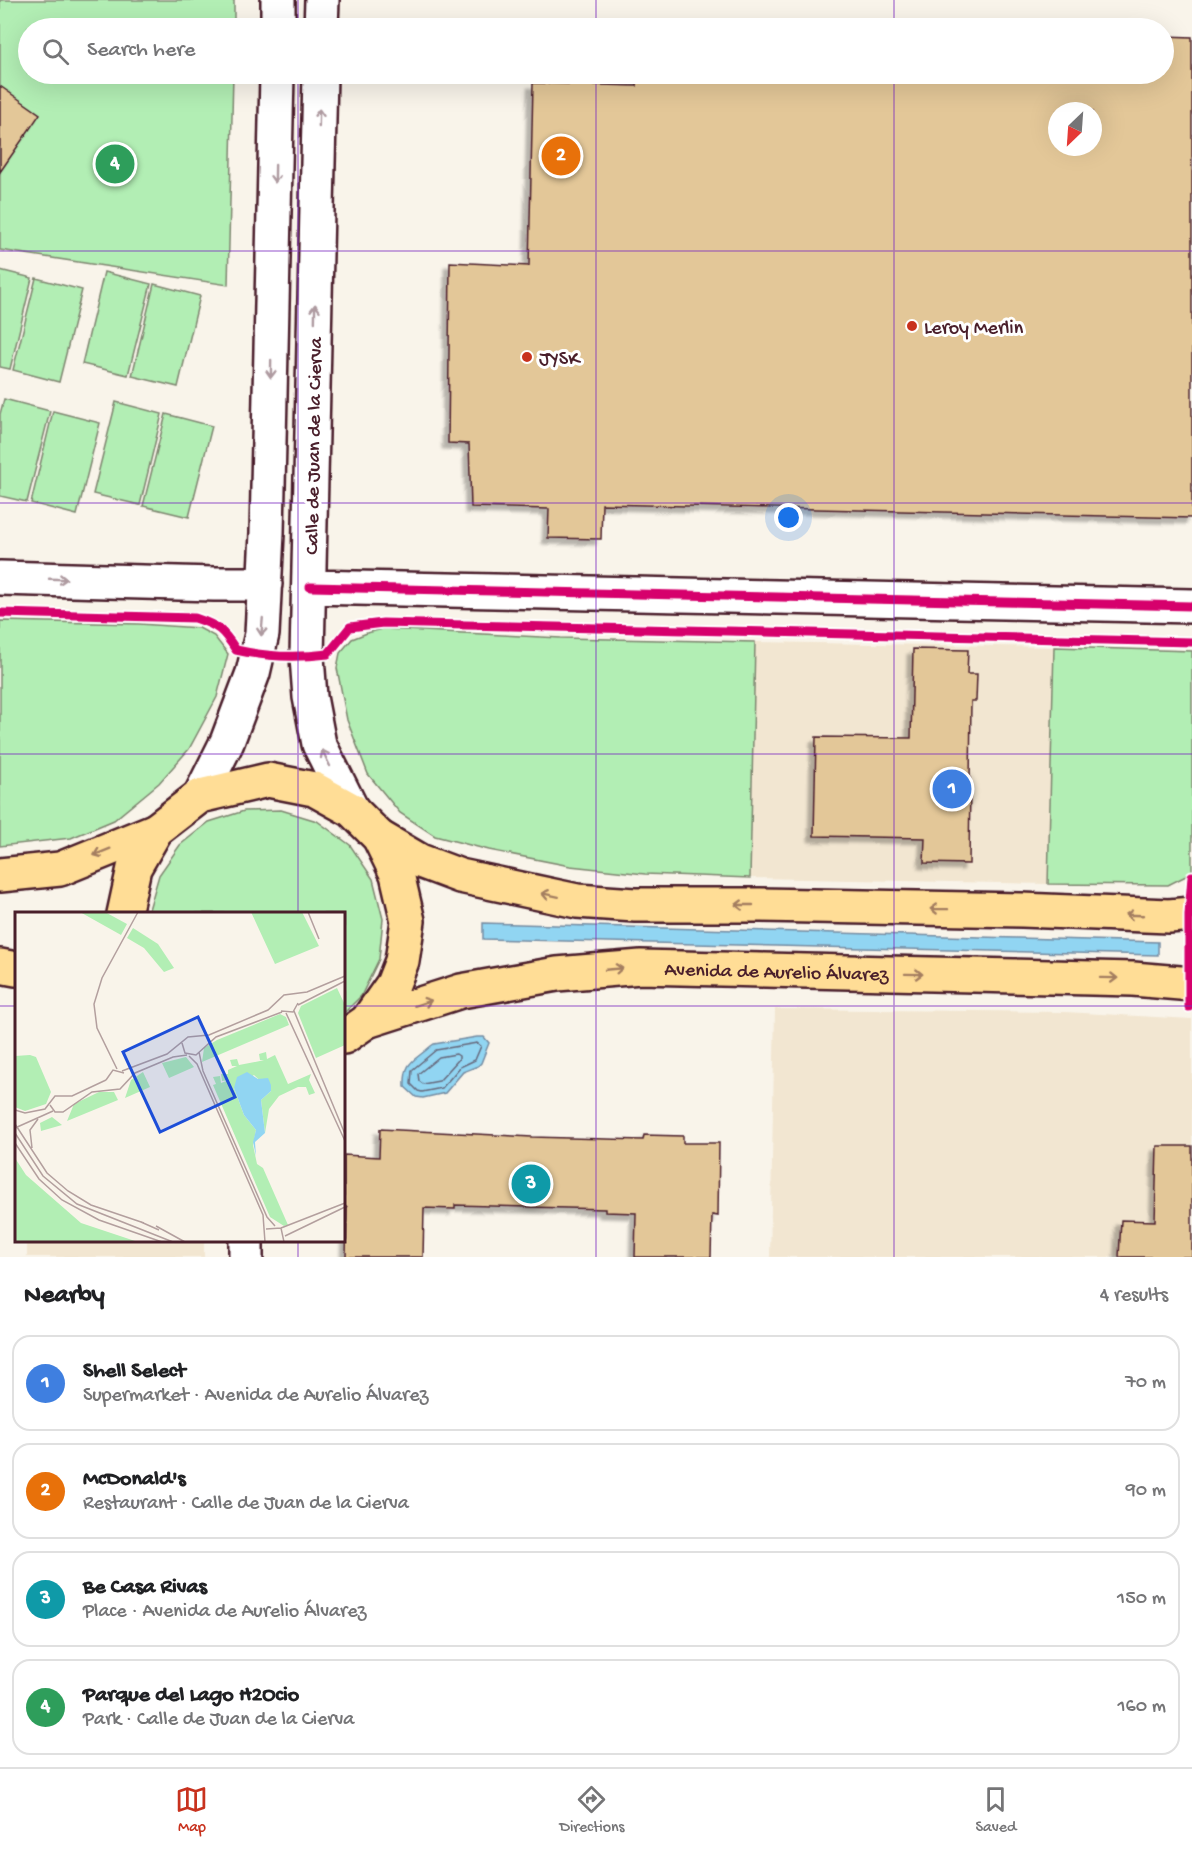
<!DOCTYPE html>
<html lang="en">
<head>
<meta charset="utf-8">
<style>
  :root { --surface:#fff; --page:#f2f2f2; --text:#202124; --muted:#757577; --line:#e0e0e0; --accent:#c8321e }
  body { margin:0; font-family:"Gochi Hand",sans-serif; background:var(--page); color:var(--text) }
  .compass { position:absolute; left:1048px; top:102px; width:54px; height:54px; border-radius:50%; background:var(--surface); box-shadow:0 6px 24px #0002; rotate:205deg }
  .you { position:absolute; left:789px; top:518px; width:21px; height:21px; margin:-15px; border:4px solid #fff; border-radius:50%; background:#1a73e8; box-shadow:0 0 0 9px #1a73e833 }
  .badge { display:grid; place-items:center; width:39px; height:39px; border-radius:50%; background:var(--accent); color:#fff; font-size:20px; font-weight:700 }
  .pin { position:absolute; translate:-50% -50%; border:3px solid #fff; box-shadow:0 2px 6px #0006 }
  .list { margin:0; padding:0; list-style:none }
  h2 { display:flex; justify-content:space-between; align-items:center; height:78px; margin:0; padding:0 24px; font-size:26px }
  h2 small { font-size:20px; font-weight:400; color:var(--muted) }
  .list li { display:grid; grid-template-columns:39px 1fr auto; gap:18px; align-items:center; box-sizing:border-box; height:96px; margin:0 12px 12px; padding:0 12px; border:2px solid var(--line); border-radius:18px }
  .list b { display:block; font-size:22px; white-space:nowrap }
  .list p { margin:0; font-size:20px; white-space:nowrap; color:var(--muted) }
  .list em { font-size:20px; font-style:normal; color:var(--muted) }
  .icon { flex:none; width:33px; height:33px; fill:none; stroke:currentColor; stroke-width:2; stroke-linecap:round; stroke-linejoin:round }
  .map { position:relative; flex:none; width:1192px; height:1257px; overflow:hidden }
  .search { position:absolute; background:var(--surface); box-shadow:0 6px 24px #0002; left:18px; right:18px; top:18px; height:66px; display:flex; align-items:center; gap:15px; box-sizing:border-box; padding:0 21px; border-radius:33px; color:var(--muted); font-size:22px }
  .sheet { height:510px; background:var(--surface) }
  nav { display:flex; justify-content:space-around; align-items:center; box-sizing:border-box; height:84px; border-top:2px solid var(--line); background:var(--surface); font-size:16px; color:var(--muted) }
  nav a { display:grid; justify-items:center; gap:3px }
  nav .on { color:var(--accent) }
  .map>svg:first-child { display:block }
  .built { fill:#f2e6d1 }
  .green { fill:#b2eeb4; stroke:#7e8670; stroke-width:1.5 }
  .water { fill:#91d5f2; stroke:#758ca2; stroke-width:1.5 }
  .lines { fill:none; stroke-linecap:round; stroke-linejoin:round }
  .shore { stroke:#66687b; stroke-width:1.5 }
  .building { fill:#e3c798; stroke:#4a1f2b; stroke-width:1.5; fill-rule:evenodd; filter:url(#shadow) }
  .minor-casing { stroke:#4a1f2b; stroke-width:38 }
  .major-casing { stroke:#4a1f2b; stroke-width:38 }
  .minor { stroke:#fff; stroke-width:33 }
  .major { stroke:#ffdd96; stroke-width:33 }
  .cycleway-casing { stroke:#fff; stroke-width:13 }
  .cycleway { stroke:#d6006c; stroke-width:9 }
  .oneway { stroke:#ae9aa0 }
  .oneway2 { stroke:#a47e60 }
  .grid { fill:none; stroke:#7b2cbf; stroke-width:1.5; stroke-opacity:0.55 }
  .poi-dot { fill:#c8321e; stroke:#fff; stroke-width:2 }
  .labels { text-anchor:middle; stroke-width:6; stroke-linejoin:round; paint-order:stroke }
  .poi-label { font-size:20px; fill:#4a1f2b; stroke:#fff; text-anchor:start }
  .street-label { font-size:20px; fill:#4a1f2b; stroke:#fff }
  .inset-road { fill:none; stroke:#b39f9e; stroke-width:1.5 }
  .view { fill:#1d4ed8; fill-opacity:0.15; stroke:#1d4ed8; stroke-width:3 }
  .inset-edge { fill:none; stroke:#4a1f2b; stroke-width:3 }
</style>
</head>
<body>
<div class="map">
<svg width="1192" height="1257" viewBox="0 0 1192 1257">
  <defs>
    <filter id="shadow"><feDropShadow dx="-5.5" dy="5.5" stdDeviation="1.5" flood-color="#0004"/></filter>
  </defs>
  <rect width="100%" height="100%" fill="#f9f4ea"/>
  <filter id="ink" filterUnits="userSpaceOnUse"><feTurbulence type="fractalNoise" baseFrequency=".0167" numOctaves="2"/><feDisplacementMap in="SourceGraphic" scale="12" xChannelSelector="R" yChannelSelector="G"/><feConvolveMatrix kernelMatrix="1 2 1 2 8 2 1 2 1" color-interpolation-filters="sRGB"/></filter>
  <g filter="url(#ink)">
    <!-- built -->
    <path class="built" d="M755,642l299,5 -6,237 -298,-6z
      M775,1009l290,3 127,7v238h-422z
      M27,1241h177v16h-177z"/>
    <!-- green -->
    <path class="green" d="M0,0h234v28h-206v46h205l-5,211 -228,-35z
      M0,270l32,8 -22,91 -10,-2z
      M104,272l47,12 -23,91 -46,-11z
      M36,278l46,12 -23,92 -46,-12z
      M154,284l46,12 -22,91 -46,-11z
      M4,399l46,12 -23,91 -27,-6v-82z
      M116,402l46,12 -22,91 -47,-11z
      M53,411l47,12 -23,92 -46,-12z
      M166,414l46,12 -23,91 -46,-11z
      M0,621l139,3 60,4 15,8 14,18 -11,43 -28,52 -30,34 -45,37 -43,18 -71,8z
      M383,629l178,9 194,4 -5,236 -105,-4 -75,-8 -81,-16 -54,-14 -35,-23 -32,-39 -21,-54 -10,-52 3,-15 12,-14 15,-6z
      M1054,647l138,4v222l-24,12 -120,-1z
      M281,810l36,11 33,24 23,34 10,40 -4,40 -18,37 -17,17v-99l-196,-1 11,-38 21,-30 29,-23 35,-11z"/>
    <!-- water -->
    <path class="water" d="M483,923l675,19v13l-675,-16z
      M477,1037h7l5,6 -8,20 -3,3 -15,6 -18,21 -22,5 -7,-1 -11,-10c-1,-26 8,-25 26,-41l3,-2z"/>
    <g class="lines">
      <!-- shore -->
      <path class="shore" d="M477,1043l4,3 -6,14 -15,7 -18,21 -20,4 -4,-1 -7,-7 1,-14 24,-20z
        M456,1054l3,2v3l-20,22 -16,3 -4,-3 -1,-7 21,-17z"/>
    </g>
    <!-- building -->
    <path class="building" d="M639,23l213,5h-213z
      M1164,36l28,1v481l-590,-14 -1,35 -53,-1 1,-29 -78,-2 -2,-63 -21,-1 2,-181 79,4 4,-183 104,3 1,-12h526zM1057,111h36v36h-36z
      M0,86l40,28 -40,58z
      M913,649l55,1 -1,24h10l-1,27h-5l-2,163 -45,-1 1,-25 -111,-2 2,-99 95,1z
      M380,1129l152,8 111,3 1,-5 39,1v7h36l-1,73 -6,-1 -1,42h-76l1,-44 -31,-1v-3l-150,-4v4l-31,-1 -1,49h-77l1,-50h-3v-52l35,2z
      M1157,1146h35v111h-73l2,-37 34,1z"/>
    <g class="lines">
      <defs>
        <path id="minor" d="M278,28v-28
          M321,28l1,-28
          M320,74l-13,583 3,40 9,47 33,66
          M0,578l214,6h51
          M310,587l882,19
          M200,796l27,-54 26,-69 9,-39 5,-101 10,-459
          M246,1257v-17"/>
        <g id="major">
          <path d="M379,837l41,24 40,15 117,25 58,4h126l261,5 147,6 23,-2"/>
          <path d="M0,875l60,-6 96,-39"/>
          <path d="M124,914l10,-46 22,-38 44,-34 68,-16 46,9 38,21 27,27 18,37 11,47 -6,40 -9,23 -26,37 -23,16"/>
          <path d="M0,966l16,3"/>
          <path id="s1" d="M367,1021l94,-30 96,-17 84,-7 492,12 59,5"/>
        </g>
      </defs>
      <!-- minor casing -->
      <use href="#minor" class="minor-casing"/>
      <!-- major casing -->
      <use href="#major" class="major-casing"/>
      <!-- minor -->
      <use href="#minor" class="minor"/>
      <!-- major -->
      <use href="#major" class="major"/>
      <defs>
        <path id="cycleway" d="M310,587l882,19
          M0,613l195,5c24,8 28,12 41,32 30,7 61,8 92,4l22,-27 33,-4 809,19
          M1189,1007v-92l3,-39"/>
      </defs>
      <!-- cycleway casing -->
      <use href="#cycleway" class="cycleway-casing"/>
      <!-- cycleway -->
      <use href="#cycleway" class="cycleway"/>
    </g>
    <!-- one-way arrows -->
    <defs><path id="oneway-shaft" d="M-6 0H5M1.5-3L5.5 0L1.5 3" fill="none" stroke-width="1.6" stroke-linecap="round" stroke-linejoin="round" transform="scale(1.5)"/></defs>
    <g class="oneway">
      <use href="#oneway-shaft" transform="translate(319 118) rotate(-89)"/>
      <use href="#oneway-shaft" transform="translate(275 174) rotate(91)"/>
      <use href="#oneway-shaft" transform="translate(315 313) rotate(-89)"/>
      <use href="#oneway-shaft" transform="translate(271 369) rotate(91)"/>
      <use href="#oneway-shaft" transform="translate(58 579) rotate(2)"/>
      <use href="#oneway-shaft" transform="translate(262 627) rotate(95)"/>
      <use href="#oneway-shaft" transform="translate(326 758) rotate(-116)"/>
    </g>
    <g class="oneway2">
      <use href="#oneway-shaft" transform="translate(102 852) rotate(158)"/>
      <use href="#oneway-shaft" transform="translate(550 895) rotate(-168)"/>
      <use href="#oneway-shaft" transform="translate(744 905) rotate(180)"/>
      <use href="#oneway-shaft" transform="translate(939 909) rotate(-179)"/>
      <use href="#oneway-shaft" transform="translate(1134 915) rotate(-178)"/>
      <use href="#oneway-shaft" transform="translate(614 969) rotate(-5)"/>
      <use href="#oneway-shaft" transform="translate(914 974) rotate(1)"/>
      <use href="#oneway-shaft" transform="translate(1109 978) rotate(1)"/>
      <use href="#oneway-shaft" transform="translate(423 1003) rotate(-18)"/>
    </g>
  </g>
  <!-- grid -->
  <path class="grid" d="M298,0v28M596,0v28M894,0v28M298,74v840M596,74v1183M894,74v1183M0,251h1192M0,503h1192M0,754h1192M0,1006h16M344,1006h848M298,1240v17"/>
  <!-- markers -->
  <g class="poi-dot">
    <circle cx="912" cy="326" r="6"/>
    <circle cx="527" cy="357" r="6"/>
  </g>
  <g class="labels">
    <!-- poi labels -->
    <g class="poi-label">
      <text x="924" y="333">Leroy Merlin</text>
      <text x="539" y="364">JYSK</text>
    </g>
    <!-- street labels -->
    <g class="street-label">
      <text transform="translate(312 446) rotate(-89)" y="7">Calle de Juan de la Cierva</text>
      <text dy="7" stroke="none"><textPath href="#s1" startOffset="416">Avenida de Aurelio Álvarez</textPath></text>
    </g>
  </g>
  <!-- overview -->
  <g transform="translate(15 912)">
    <rect width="330" height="330" fill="#f9f4ea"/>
    <path d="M65,0h25l22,12 -6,11zM236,0h51l17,34 -44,18zM118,16l25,16 16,24 -10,4 -20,-24 -17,-10zM322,76l8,17v40l-29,13 -18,-45 3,-7zM265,102l6,3 3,8 -87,37 2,-14 13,-8zM251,140l1,7 8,-4 13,29 23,-10 -2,6 6,13 -6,2 -3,-8h-8l-19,9 -10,13 -4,24 -4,-33 10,-9 -17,-16 -20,13 10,27 12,15 -3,15 4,19 6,4 25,57 -4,1 -14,-9 -57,-132 3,-1 -3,-7 7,-1 1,7 8,-3 -7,1 -1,-7h7v-4l9,-4h-5l-2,-6 7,-1 2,6 21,-4 4,-1h-4l-1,-6zM15,143l6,2 15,35 -5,12 -21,7 -10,-4v-51zM171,145l8,10 -25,11 -7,-15zM128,160l7,15 -25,11 6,-18zM84,180h15l4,8 -51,21 7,-17zM37,205l10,8 -21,6 -1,-8zM0,246l11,17 55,48 57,19h-123z" fill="#b2eeb4"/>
    <path d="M232,160l11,7 10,-1 3,7v6l-10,9 4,33 -10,9 1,14 -3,-14 3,-12 -12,-15 -10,-27 3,-11z" fill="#91d5f2"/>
    <path class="inset-road" d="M293,0l11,27M283,93l47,-24M266,99l12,1 5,-9M279,99l51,123M271,101l59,128M167,131l3,10 11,2 20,-18 66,-25M184,140l4,19 64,146 8,9M174,144l8,8 66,151 2,27M102,157l-20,-41 -3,-24 8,-26 36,-66M107,159l45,-17 21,-17 21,-2 59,-25 16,-15 23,-3 38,-16M91,168l7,-10 11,3M35,193l5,7h8l29,-20 28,-3 15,-16 38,-16 14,-2M0,198l10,3 20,-4 10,-13h17l34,-16M0,212l32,49 21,18 23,14 53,18M0,216l38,-17M0,221l28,43 34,28 96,38M0,231l24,36 23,21 37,20 63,22M17,236l-2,-18 8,-11M126,310l18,8M141,314l29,16M266,316l64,-25M251,317l15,-1 3,14M270,324l60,-29"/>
    <path class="view" d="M183,105l37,80 -75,35 -37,-80z"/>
    <rect width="330" height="330" class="inset-edge"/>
  </g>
</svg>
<svg class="compass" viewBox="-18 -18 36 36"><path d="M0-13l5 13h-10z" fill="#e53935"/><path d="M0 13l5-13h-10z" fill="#757577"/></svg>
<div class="you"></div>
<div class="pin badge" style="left:952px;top:789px;background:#3f7fe0">1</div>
<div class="pin badge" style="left:561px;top:156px;background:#e8710a">2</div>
<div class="pin badge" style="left:531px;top:1184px;background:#0f9aa8">3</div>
<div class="pin badge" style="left:115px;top:164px;background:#2e9e5b">4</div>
<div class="search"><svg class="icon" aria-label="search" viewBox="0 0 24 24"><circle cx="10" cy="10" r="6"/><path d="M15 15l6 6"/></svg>Search here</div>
</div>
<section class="sheet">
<h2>Nearby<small>4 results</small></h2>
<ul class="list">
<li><span class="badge" style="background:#3f7fe0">1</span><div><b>Shell Select</b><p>Supermarket · Avenida de Aurelio Álvarez</p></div><em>70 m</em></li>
<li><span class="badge" style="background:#e8710a">2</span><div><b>McDonald's</b><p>Restaurant · Calle de Juan de la Cierva</p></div><em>90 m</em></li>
<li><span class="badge" style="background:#0f9aa8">3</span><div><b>Be Casa Rivas</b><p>Place · Avenida de Aurelio Álvarez</p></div><em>150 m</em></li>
<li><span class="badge" style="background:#2e9e5b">4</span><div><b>Parque del Lago H2Ocio</b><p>Park · Calle de Juan de la Cierva</p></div><em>160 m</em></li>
</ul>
</section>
<nav>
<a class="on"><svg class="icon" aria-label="map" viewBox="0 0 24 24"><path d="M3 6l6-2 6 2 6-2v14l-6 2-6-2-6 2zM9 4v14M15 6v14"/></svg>Map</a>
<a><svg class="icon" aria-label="directions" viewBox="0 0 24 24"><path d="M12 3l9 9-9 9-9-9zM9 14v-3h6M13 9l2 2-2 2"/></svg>Directions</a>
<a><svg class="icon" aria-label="saved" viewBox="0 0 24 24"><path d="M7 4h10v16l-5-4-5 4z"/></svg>Saved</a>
</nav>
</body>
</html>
